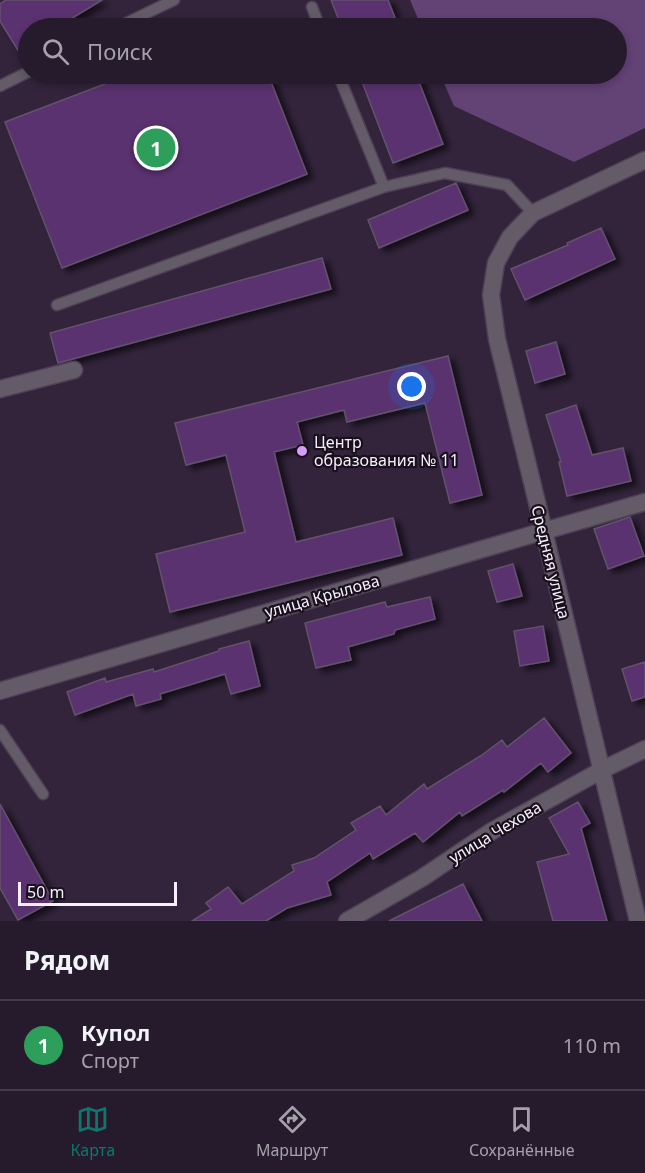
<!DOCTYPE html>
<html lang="ru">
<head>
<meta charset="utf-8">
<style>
  :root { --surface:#261b2d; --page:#2e2435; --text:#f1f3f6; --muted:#a4a1aa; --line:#423949; --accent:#0f766e }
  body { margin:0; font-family:"Noto Sans",sans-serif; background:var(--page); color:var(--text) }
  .scale { position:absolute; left:18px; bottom:15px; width:159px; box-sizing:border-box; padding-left:6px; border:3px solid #f7eefe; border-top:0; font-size:16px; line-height:21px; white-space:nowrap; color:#f7eefe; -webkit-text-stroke:4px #18111c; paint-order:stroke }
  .you { position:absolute; left:412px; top:387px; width:21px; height:21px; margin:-15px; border:4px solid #fff; border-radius:50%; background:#1a73e8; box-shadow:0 0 0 9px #1a73e833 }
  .badge { display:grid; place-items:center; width:39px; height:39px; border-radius:50%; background:var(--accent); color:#fff; font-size:20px; font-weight:700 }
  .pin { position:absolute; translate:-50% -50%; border:3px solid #fff; box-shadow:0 2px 6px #0006 }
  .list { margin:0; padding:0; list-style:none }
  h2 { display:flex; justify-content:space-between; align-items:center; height:78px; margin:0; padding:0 24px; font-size:26px }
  h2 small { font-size:20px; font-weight:400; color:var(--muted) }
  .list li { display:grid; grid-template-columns:39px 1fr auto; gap:18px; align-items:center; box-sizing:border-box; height:90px; padding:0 24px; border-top:2px solid var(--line) }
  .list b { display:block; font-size:22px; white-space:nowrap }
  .list p { margin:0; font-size:20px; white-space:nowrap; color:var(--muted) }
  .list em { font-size:20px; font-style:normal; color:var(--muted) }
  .icon { flex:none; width:33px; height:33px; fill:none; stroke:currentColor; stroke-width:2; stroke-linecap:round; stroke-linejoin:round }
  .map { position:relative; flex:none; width:645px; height:921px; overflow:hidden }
  .search { position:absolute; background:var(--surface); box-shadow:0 3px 9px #0003; left:18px; right:18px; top:18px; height:66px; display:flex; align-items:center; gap:15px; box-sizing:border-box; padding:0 21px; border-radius:33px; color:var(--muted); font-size:22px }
  .sheet { height:168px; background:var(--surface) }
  nav { display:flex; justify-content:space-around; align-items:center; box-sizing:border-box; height:84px; border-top:2px solid var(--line); background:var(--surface); font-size:16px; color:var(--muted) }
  nav a { display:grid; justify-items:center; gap:3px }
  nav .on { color:var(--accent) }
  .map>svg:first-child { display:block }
  .green { fill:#634276 }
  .building { fill:#5a3170; stroke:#62526c; stroke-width:1.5; filter:url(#shadow) }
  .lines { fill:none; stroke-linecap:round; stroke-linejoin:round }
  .service-casing { stroke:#4e4057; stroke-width:13 }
  .minor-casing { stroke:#4e4057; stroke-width:19 }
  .tertiary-casing { stroke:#4e4057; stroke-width:19 }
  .service { stroke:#635c68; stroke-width:10 }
  .minor { stroke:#635c68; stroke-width:16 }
  .tertiary { stroke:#635c68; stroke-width:16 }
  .poi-dot { fill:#d79bf9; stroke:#18111c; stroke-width:2 }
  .labels { text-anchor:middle; stroke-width:4.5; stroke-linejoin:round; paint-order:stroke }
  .poi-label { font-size:16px; fill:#f7eefe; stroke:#18111c; text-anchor:start }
  .street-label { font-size:16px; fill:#f7eefe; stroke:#18111c }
</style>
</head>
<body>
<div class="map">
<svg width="645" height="921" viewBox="0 0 645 921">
  <defs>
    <filter id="shadow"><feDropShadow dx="6" dy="4" stdDeviation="3" flood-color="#0009"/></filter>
  </defs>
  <rect width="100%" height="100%" fill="#33243c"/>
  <!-- green -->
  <path class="green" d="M410,0h235v128l-71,34 -120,-56 -14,-32h176v-46h-194z"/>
  <!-- building -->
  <path class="building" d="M6,0h96l-46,28h-28l-1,37 -27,-44v-17z
    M331,0h57l11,28h-57z
    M131,74h137l39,100 -245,94 -57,-146z
    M359,74h57l27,70 -50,19z
    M456,183l12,27 -89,38 -11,-28z
    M601,228l14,31 -90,41 -14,-31 57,-24 -1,-2z
    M322,258l9,31 -273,74 -8,-30z
    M556,342l9,32 -30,9 -9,-32z
    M448,356l34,139 -32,8 -25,-100 -78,19 -3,-12 -47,12 6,23 -29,7 22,90 97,-24 9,37 -232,57 -14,-58 89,-22 -19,-77 -40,10 -11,-42z
    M576,405l16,50 31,-7 8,33 -64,15 -8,-34h2l-15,-47z
    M630,517l14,39 -36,13 -14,-40z
    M513,564l9,32 -25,6 -9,-31z
    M430,597l5,22 -40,11 -1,4 -46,13 3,13 -35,8 -11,-45 80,-21 2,5z
    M543,626l6,35 -29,5 -6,-35z
    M249,641l11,45 -29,8 -6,-20 -65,20 1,5 -25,7 -3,-12 -58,21 -8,-23 38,-14 1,4 47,-13 1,3 65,-21v-2z
    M645,662v35l-13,4 -10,-32z
    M544,718l27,35 -23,19 -7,-9 -37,29 -1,-2 -41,26 -2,-4 -37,30 -8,-9 -42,26 -3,-6 -43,29 4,13 -44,13 -21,13h-74l19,-12 -5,-6 22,-16 14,17 52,-33 -2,-6 22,-7 42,-28 -5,-7 29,-17 6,9 38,-31 3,5 55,-34 20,-15 5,7z
    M578,802l12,21 -9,5 26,93h-54l-16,-59 32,-8 -20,-36z
    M0,804l53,97 -35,19 -18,-32z
    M463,884l19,37h-93z"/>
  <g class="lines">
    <defs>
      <path id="service" d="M312,7l8,21
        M116,28l58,-28
        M338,74l46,113
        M0,86l28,-14
        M57,305l327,-118 61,-14 62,12 26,28
        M0,730l43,64"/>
      <path id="minor" d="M0,389l74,-19
        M347,921l75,-43 70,-47 110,-61 43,-21
        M638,921l-94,-390 101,-29"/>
      <path id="tertiary" d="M0,691l544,-160 -47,-192 -6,-44 5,-32 14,-26 23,-24 112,-53"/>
    </defs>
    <!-- service casing -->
    <use href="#service" class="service-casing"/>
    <!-- minor casing -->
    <use href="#minor" class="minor-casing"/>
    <!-- tertiary casing -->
    <use href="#tertiary" class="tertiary-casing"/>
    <!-- service -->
    <use href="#service" class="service"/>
    <!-- minor -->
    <use href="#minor" class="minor"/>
    <!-- tertiary -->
    <use href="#tertiary" class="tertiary"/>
  </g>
  <!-- markers -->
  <circle class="poi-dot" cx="302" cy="451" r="6"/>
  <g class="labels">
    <!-- poi labels -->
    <g class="poi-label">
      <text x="314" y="448">Центр<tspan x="314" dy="18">образования № 11</tspan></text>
    </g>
    <!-- street labels -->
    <g class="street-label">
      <text transform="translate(551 562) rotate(76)" y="6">Средняя улица</text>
      <text transform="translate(322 596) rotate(-16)" y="6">улица Крылова</text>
      <text transform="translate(495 832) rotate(-31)" y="6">улица Чехова</text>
    </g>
  </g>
</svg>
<div class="scale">50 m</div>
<div class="you"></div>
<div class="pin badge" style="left:156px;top:148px;background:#2e9e5b">1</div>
<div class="search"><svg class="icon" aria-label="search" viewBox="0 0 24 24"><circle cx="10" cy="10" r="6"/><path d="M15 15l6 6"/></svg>Поиск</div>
</div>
<section class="sheet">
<h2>Рядом<small></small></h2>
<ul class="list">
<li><span class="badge" style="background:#2e9e5b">1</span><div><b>Купол</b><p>Спорт</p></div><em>110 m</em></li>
</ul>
</section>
<nav>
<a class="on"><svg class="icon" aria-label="map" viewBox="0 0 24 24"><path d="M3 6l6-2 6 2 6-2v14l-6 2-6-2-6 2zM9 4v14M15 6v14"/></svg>Карта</a>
<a><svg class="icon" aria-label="directions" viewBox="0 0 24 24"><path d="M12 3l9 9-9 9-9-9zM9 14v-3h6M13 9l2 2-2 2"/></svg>Маршрут</a>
<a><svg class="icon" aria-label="saved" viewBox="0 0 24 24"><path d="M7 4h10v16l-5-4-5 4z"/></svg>Сохранённые</a>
</nav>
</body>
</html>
